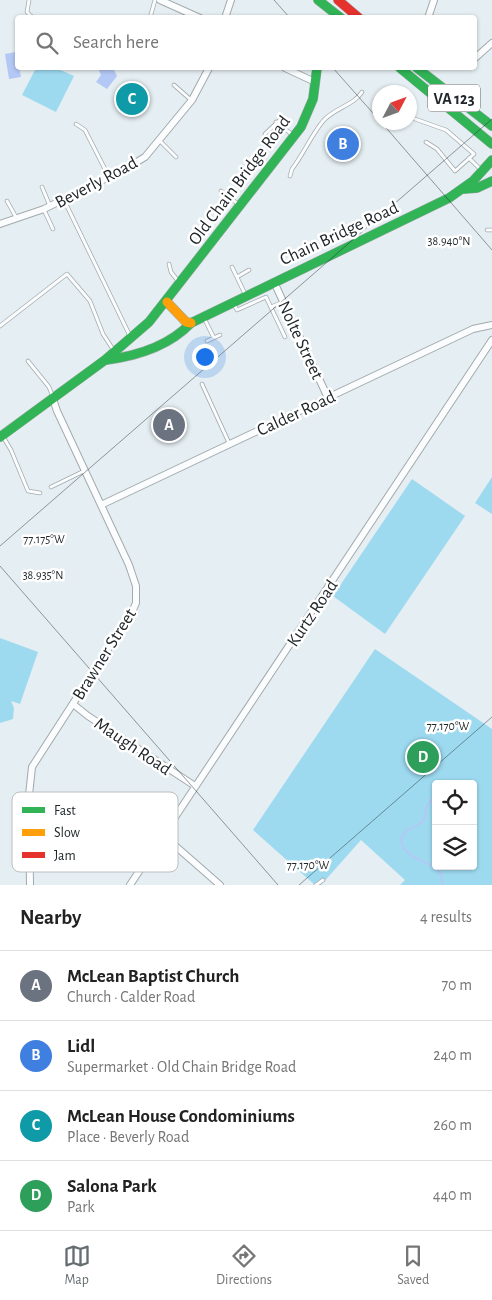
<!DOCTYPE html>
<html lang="en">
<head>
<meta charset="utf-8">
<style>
  :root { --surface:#fff; --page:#f2f2f2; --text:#222; --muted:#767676; --line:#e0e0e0; --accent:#656d70 }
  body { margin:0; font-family:"Alegreya Sans",sans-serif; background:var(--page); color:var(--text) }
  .controls { position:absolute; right:15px; bottom:15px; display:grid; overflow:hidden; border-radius:5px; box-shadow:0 1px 4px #0004 }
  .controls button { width:45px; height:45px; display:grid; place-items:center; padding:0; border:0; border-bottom:1px solid var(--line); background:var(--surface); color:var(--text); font:25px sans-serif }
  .compass { position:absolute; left:372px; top:85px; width:45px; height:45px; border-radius:50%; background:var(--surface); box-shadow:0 1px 4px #0004; rotate:49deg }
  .you { position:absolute; left:204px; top:356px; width:18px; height:18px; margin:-12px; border:4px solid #fff; border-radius:50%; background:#1a73e8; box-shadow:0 0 0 8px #1a73e833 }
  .badge { display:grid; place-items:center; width:32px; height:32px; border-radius:50%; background:var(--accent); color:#fff; font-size:16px; font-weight:700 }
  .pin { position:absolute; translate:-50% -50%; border:2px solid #fff; box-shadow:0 1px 5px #0006 }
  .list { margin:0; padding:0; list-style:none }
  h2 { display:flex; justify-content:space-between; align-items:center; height:65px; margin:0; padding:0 20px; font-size:21px }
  h2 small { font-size:16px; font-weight:400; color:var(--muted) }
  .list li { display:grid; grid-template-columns:32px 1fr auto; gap:15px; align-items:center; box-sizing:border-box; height:70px; padding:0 20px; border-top:1px solid var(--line) }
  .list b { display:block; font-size:19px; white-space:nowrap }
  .list p { margin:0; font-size:16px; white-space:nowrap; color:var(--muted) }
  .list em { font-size:16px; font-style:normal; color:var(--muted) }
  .icon { flex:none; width:28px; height:28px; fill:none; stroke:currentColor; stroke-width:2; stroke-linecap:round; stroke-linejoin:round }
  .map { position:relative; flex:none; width:492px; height:885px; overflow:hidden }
  .search { position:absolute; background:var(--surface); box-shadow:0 1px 4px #0004; left:15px; right:15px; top:15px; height:55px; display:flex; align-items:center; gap:12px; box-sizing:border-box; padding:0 18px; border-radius:5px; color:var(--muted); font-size:19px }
  .sheet { height:345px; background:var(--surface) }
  nav { display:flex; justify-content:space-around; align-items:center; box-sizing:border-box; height:70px; border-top:1px solid var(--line); background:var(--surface); font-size:14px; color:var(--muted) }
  nav a { display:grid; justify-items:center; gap:2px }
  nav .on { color:var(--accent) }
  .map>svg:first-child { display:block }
  .green { fill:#9ddaf0; fill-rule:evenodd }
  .water { fill:#b4c8f5 }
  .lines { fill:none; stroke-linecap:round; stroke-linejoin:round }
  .stream { stroke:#b4c8f5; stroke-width:2 }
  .lane-casing { stroke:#a2aaad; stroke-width:4.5 }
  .street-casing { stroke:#a2aaad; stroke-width:8 }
  .fast-casing { stroke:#a2aaad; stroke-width:10 }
  .slow-casing { stroke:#a2aaad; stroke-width:10 }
  .jam-casing { stroke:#a2aaad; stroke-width:10 }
  .lane { stroke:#fbfcfd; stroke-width:3 }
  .street { stroke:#fbfcfd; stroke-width:6 }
  .fast { stroke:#30b455; stroke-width:9 }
  .slow { stroke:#ff9f0a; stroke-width:9 }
  .jam { stroke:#e5322d; stroke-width:9 }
  .ticks { fill:none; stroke:#20272a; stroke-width:1; stroke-opacity:0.45 }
  .labels { text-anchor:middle; stroke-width:5; stroke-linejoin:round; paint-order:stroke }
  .shield { fill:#fff; stroke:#63686a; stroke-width:1 }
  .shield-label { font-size:16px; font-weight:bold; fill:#20272a }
  .street-label { font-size:18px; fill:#20272a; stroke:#fff }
  .key { fill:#fff; stroke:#bcbebf; stroke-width:1 }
  .key-label { font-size:14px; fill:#20272a }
  .ticks-label { font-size:12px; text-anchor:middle; fill:#20272a; stroke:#fff; stroke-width:5; stroke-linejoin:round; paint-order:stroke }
</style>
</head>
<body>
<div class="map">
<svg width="492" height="885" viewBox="0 0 492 885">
  <rect width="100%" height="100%" fill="#e5eef2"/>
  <!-- green -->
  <path class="green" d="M36,68h20l18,8 -18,36 -34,-17z
    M492,477v37l-17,-11z
    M412,479l53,37 -80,118 -52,-38z
    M0,638l38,14 -18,52 -9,-3 3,7 -1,11 -13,4z
    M375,649l117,80v156h-92l5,-5 -44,-40 -40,45h-6l-62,-55zM436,784h37v82h-37z"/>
  <!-- water -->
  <path class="water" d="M16,52l5,25 -12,2 -4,-25z
    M98,68h15l4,8 -10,13 -11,-7 5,-7z"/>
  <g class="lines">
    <!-- stream -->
    <path class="stream" d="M461,784l1,-2
      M436,793l-10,15 -2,13 -18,10 -5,8c2,26 44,19 41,46"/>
    <defs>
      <path id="lane" d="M29,0l-2,12 6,6
        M150,18l5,-18
        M174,85l17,15
        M415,119l31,11 28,24 -19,17 -18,-22 -11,-7
        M276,122l18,14
        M76,124l9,6 24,47
        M265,134l18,-17
        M160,141l16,16
        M469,158l12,12
        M290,176l2,-7c11,-14 21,-37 32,-49 11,-12 30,-15 38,-28
        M42,187l8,19
        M221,191l17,13
        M64,200l66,136
        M7,201l10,18
        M44,210l9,19
        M487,230h5
        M169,264l2,8 7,9
        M232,267l14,29
        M237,277l12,-7
        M233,303l4,7 29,-13 19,40
        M271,307l12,-5
        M204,318l10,20
        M0,326l67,-52 23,27 13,33 11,17
        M207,341l13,-6
        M28,361l21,26 4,10
        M202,384l27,59
        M2,435l9,15 17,41 12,2
        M51,487l33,-16
        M316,885l7,-5"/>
      <path id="street" d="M160,0l40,18
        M225,18l6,-18
        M428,18l6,-18
        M474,59l18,-16
        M285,68l30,14
        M0,224l44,-15 81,-40 20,-12 47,-57 17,-32
        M274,282l54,116
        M101,505l372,-176 19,-4
        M73,704l15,12 107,70
        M164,836l56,49
        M30,885l-1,-90 3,-28 100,-155 4,-9v-17l-7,-21 -72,-154 -4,-12
        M130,885l362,-545"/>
      <path id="fast" d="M318,0l23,18
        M400,68l92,76
        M417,68l75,58
        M464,189l13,-1 15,-7
        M106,360c31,-4 63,-14 85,-37l258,-125 24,-17 19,-21
        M0,437l105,-77 44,-38 152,-195 12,-28 4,-31"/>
      <path id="slow" d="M167,302l19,20 5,1"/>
      <path id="jam" d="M338,0l21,18"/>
    </defs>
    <!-- lane casing -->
    <use href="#lane" class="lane-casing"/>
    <!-- street casing -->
    <use href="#street" class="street-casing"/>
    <!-- fast casing -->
    <use href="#fast" class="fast-casing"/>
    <!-- slow casing -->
    <use href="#slow" class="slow-casing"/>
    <!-- jam casing -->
    <use href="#jam" class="jam-casing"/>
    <!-- lane -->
    <use href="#lane" class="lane"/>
    <!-- street -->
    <use href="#street" class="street"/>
    <!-- fast -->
    <use href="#fast" class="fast"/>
    <!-- slow -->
    <use href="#slow" class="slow"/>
    <!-- jam -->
    <use href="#jam" class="jam"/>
  </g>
  <!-- ticks -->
  <path class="ticks" d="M274,0l16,18M333,68l47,53M381,122l111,128M0,546l492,-427M0,566l278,319M299,885l193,-168"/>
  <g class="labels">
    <!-- shield labels -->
    <rect class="shield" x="428" y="84.5" width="52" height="27" rx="4"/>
    <g class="shield-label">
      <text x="454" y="104">VA 123</text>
    </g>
    <!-- street labels -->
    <g class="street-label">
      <text transform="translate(239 180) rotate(-53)" y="6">Old Chain Bridge Road</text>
      <text transform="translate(96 182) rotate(-28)" y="6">Beverly Road</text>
      <text transform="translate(339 233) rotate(-25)" y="6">Chain Bridge Road</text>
      <text transform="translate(301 340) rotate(65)" y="6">Nolte Street</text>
      <text transform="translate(296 413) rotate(-25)" y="6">Calder Road</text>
      <text transform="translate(312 613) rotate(-56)" y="6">Kurtz Road</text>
      <text transform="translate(104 654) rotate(-58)" y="6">Brawner Street</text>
      <text transform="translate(133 746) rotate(34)" y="6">Maugh Road</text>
    </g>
  </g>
  <!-- legend -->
  <rect x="12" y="792" width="166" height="80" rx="8" class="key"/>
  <rect x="22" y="807" width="23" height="6" fill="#30b455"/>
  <rect x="22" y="829" width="23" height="7" fill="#ff9f0a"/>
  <rect x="22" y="852" width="23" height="6" fill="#e5322d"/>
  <g class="key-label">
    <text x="54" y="815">Fast</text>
    <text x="54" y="837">Slow</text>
    <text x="54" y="860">Jam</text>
  </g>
  <g class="ticks-label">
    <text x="449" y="245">38.940°N</text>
    <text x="44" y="543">77.175°W</text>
    <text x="43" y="579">38.935°N</text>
    <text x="448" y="730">77.170°W</text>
    <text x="308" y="869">77.170°W</text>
  </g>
</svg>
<div class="controls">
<button><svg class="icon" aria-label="locate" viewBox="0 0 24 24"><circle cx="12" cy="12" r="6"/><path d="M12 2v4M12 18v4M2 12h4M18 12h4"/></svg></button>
<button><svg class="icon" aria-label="layers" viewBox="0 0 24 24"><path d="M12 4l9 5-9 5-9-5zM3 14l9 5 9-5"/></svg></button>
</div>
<svg class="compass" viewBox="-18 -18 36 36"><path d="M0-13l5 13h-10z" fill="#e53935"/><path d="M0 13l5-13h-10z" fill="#767676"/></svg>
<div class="you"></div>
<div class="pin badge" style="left:169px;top:425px;background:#6b7280">A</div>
<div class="pin badge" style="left:343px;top:144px;background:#3f7fe0">B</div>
<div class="pin badge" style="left:132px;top:99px;background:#0f9aa8">C</div>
<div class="pin badge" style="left:423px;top:757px;background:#2e9e5b">D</div>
<div class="search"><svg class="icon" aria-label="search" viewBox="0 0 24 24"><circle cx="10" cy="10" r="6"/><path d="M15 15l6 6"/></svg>Search here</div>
</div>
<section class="sheet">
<h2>Nearby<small>4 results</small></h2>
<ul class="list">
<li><span class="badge" style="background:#6b7280">A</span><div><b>McLean Baptist Church</b><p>Church · Calder Road</p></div><em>70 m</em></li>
<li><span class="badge" style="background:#3f7fe0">B</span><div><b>Lidl</b><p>Supermarket · Old Chain Bridge Road</p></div><em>240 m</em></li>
<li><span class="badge" style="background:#0f9aa8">C</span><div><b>McLean House Condominiums</b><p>Place · Beverly Road</p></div><em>260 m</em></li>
<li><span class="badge" style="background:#2e9e5b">D</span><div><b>Salona Park</b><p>Park</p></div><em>440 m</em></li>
</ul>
</section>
<nav>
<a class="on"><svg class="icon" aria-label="map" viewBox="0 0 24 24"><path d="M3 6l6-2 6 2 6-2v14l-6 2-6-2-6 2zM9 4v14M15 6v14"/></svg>Map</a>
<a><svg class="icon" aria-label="directions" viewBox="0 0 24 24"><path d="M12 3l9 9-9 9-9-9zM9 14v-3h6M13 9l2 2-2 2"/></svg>Directions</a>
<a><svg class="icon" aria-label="saved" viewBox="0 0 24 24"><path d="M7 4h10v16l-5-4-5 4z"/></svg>Saved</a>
</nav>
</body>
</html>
